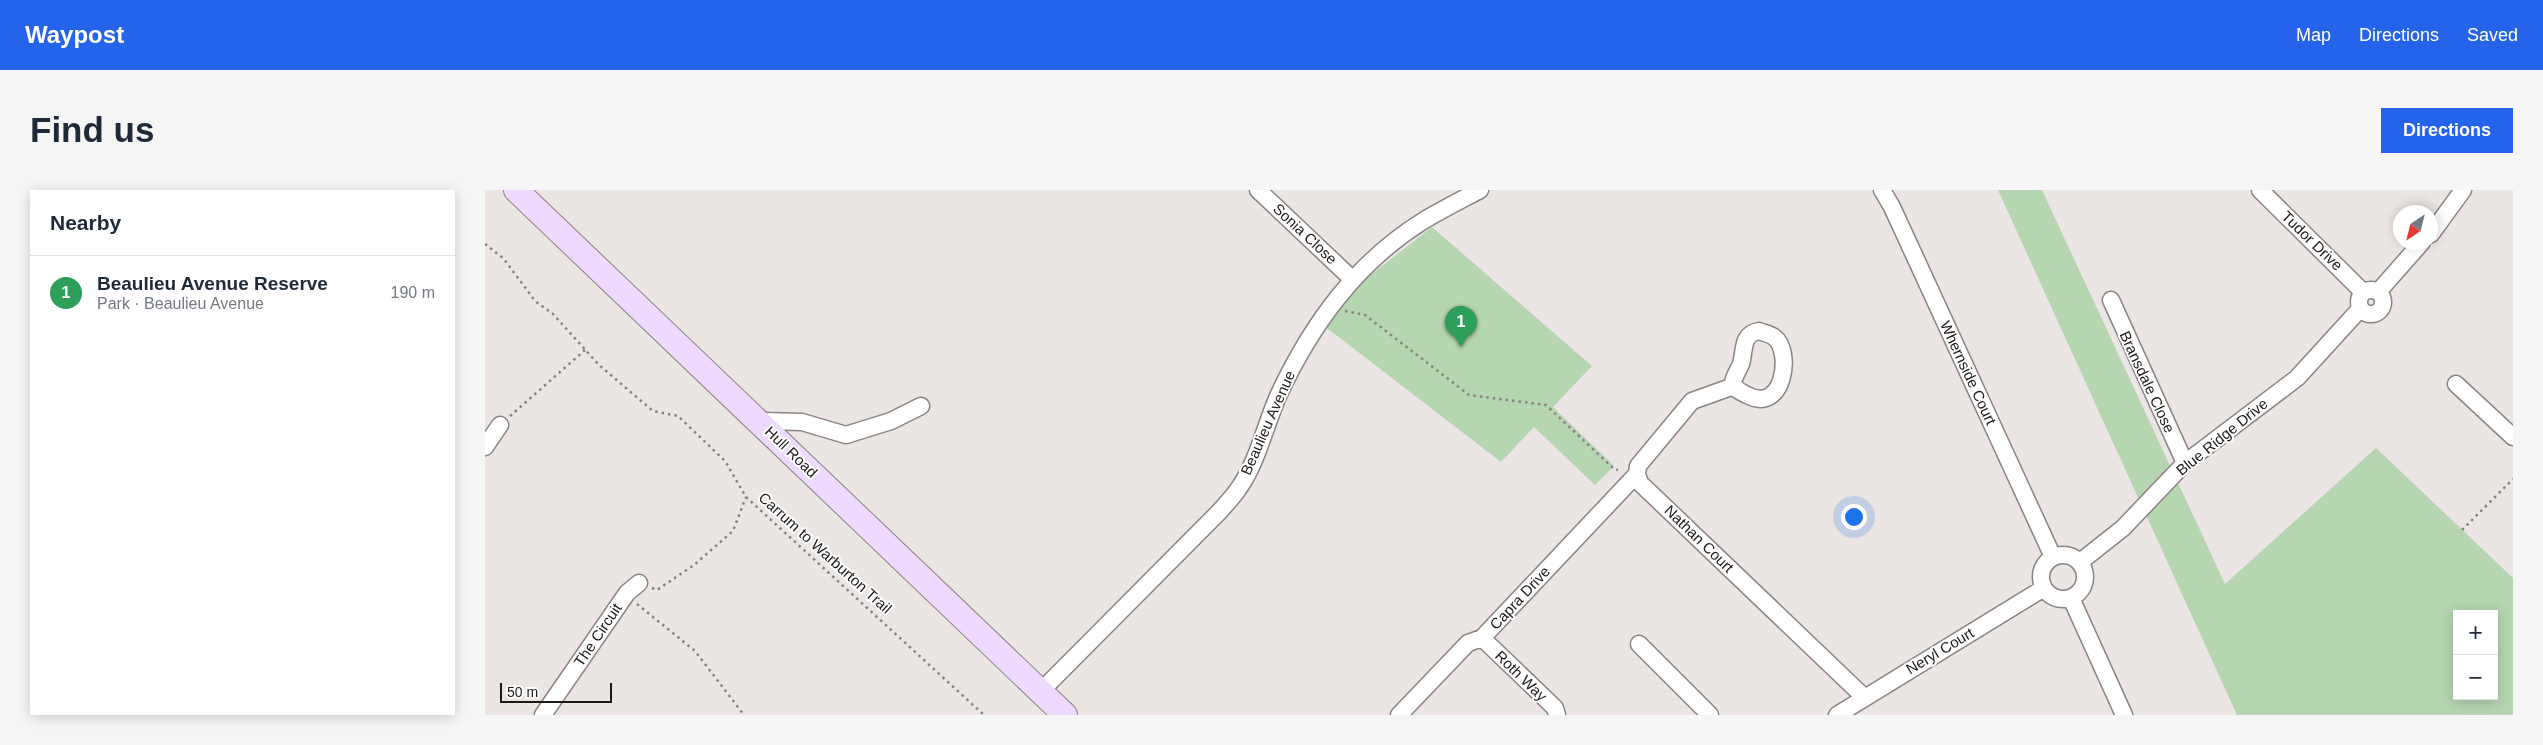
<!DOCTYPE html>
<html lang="en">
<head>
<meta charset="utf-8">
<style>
  :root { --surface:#fff; --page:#f6f6f7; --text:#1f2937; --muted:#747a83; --line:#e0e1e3; --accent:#2563eb }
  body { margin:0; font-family:Arial,sans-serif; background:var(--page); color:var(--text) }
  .controls { position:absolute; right:15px; bottom:15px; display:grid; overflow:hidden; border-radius:0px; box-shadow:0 2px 12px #0003 }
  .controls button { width:45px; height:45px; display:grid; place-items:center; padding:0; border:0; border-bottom:1px solid var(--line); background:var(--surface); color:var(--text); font:25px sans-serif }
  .compass { position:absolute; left:1908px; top:15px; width:45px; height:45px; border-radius:50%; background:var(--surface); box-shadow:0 2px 12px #0003; rotate:215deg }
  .scale { position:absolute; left:15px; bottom:12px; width:112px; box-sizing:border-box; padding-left:5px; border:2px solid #1c1a19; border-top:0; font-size:14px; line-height:18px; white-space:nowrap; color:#1c1a19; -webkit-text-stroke:4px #fff; paint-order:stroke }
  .you { position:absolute; left:1368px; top:326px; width:18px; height:18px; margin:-12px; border:4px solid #fff; border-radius:50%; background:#1a73e8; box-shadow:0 0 0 8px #1a73e833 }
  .badge { display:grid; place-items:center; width:32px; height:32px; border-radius:50%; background:var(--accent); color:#fff; font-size:16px; font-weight:700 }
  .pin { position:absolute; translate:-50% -41px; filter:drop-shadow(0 1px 2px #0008) }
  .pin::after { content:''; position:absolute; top:26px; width:18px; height:15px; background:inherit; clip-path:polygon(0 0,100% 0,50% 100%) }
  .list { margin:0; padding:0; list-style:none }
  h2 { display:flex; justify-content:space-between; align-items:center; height:65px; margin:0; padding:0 20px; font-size:21px }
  h2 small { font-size:16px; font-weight:400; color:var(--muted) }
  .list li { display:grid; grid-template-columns:32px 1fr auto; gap:15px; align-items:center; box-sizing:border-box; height:75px; padding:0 20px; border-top:1px solid var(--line) }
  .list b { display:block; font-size:19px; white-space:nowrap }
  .list p { margin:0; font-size:16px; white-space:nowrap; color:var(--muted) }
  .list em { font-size:16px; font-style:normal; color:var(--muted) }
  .map { position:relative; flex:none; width:2028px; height:525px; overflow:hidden; border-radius:0px }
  header { display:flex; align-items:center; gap:30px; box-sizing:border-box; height:70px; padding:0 25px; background:var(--accent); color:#fff }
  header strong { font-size:24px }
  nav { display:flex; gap:28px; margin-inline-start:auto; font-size:18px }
  .intro { display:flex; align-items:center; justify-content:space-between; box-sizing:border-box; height:120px; padding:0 30px }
  h1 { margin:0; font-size:35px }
  .button { padding:12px 22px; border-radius:0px; background:var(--accent); color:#fff; font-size:18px; font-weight:700 }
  main { display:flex; gap:30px; padding:0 30px }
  aside { flex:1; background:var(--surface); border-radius:0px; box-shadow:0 2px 12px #0003 }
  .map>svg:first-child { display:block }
  .park { fill:#b6d5b1; fill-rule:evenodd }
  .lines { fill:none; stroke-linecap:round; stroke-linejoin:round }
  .street-casing { stroke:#8a8482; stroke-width:19 }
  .secondary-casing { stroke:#8a8482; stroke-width:26 }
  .path { stroke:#878382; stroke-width:2.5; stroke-dasharray:2.5 4; stroke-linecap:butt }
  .street { stroke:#fff; stroke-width:16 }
  .secondary { stroke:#eddafe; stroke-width:24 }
  .labels { text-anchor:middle; stroke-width:4; stroke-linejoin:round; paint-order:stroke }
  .street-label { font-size:15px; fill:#1c1a19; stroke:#fff }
</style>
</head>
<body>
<header>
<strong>Waypost</strong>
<nav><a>Map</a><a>Directions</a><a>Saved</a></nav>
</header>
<div class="intro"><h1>Find us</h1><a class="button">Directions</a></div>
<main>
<aside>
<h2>Nearby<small></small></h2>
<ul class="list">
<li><span class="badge" style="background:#2e9e5b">1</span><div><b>Beaulieu Avenue Reserve</b><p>Park · Beaulieu Avenue</p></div><em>190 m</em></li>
</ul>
</aside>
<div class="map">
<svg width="2028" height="525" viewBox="0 0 2028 525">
  <rect width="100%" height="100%" fill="#ebe5e3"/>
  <!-- park -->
  <path class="park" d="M1513,0h44l183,394 151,-136 137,130v137h-276zM1972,424h37v82h-37z
    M947,37l160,139 -39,41 61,59 -19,19 -61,-58 -33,35 -174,-134 25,-35 16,-16z"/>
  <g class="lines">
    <defs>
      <path id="street" d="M773,0l94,89
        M1397,0l10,17 161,350
        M1775,0l103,102
        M1946,44l32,-44
        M1874 112a12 12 0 1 1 24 0a12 12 0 1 1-24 0Z
        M1893,102l44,-50
        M1626,110l74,163
        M1274,141c5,2 11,3 15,6 19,14 10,78 -27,58 -6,-3 -12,-5 -14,-12 1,-7 5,-12 8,-19 4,-13 0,-30 18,-33z
        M1971,194l57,53
        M1249,196l-42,15 -54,65 -1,8 3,9 224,214
        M274,231l43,1 44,13 45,-14 30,-15
        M0,257l15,-22
        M1556 387a22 22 0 1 1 44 0a22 22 0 1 1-44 0Z
        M1595,372l43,-34 62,-65 112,-85 63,-69
        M1586,408l53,117
        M997,448l73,70 2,7
        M1154,454l71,71
        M556,501l178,-179c7,-8 14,-15 20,-24 19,-27 26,-63 40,-94 33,-70 77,-131 144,-173 18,-11 38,-21 57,-31
        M58,525l84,-122 12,-10
        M914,525l69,-72 14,-5 155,-164
        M1352,525l207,-127"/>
      <path id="secondary" d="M31,0l549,525"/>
    </defs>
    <!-- street casing -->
    <use href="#street" class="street-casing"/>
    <!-- secondary casing -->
    <use href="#secondary" class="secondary-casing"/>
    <!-- path -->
    <path class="path" d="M0,54l19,15 31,42 18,13 46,51 54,46 25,5 47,45 21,36 238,218
      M860,121l20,4 104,80 77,10 68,64 4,1
      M25,226l75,-66
      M1977,340l51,-51
      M167,398l5,2 37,-25 39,-34 13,-34
      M152,414l58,47 49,64"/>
    <!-- street -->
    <use href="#street" class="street"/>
    <!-- secondary -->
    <use href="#secondary" class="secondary"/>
  </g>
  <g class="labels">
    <!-- street labels -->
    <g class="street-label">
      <text transform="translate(820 44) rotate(43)" y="5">Sonia Close</text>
      <text transform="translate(1827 51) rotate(44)" y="5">Tudor Drive</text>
      <text transform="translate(1483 183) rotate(65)" y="5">Whernside Court</text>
      <text transform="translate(1662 192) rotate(65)" y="5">Bransdale Close</text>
      <text transform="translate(783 233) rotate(-66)" y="5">Beaulieu Avenue</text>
      <text transform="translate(1737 247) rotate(-39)" y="5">Blue Ridge Drive</text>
      <text transform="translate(306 262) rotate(44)" y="5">Hull Road</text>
      <text transform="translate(1214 349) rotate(44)" y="5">Nathan Court</text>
      <text transform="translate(340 363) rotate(42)" y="5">Carrum to Warburton Trail</text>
      <text transform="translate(1035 408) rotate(-47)" y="5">Capra Drive</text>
      <text transform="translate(113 445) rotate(-56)" y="5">The Circuit</text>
      <text transform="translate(1455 461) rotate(-31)" y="5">Neryl Court</text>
      <text transform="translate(1036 486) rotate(44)" y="5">Roth Way</text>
    </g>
  </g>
</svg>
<div class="controls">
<button>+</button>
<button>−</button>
</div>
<svg class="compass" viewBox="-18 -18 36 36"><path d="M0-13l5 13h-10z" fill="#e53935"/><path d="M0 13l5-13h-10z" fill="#747a83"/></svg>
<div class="scale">50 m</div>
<div class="you"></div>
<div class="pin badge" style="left:976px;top:157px;background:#2e9e5b">1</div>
</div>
</main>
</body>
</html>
